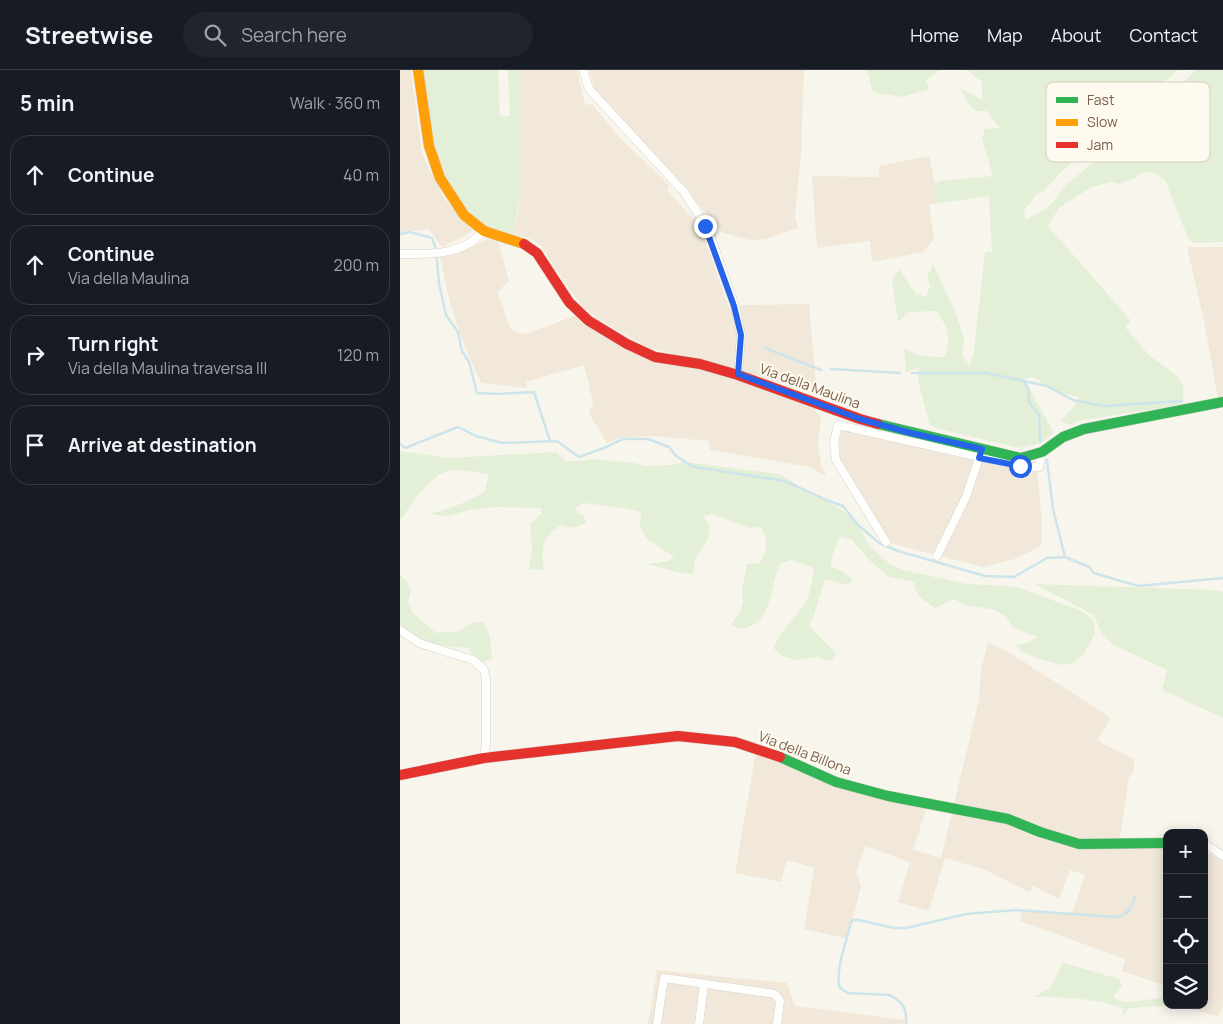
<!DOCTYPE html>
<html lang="en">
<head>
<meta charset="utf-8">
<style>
  :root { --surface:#171b24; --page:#20242c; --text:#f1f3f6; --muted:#9ea1a6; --line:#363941 }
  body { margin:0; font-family:Manrope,sans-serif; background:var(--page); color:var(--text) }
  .controls { position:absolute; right:15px; bottom:15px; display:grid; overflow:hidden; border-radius:10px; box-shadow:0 2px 12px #0003 }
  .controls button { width:45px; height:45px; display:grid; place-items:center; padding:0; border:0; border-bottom:1px solid var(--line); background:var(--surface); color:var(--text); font:25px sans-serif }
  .stop { position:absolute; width:15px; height:15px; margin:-11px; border:4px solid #2563eb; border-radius:50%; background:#fff }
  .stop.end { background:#2563eb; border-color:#fff; box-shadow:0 1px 5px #0008 }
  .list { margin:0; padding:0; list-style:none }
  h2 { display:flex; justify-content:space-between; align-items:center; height:65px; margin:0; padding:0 20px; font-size:21px }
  h2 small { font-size:16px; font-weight:400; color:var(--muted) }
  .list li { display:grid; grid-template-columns:32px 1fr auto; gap:15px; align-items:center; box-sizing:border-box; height:80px; margin:0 10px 10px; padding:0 10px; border:1px solid var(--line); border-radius:20px }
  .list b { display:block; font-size:19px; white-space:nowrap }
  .list p { margin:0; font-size:16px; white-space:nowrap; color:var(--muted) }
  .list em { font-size:16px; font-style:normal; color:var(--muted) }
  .icon { flex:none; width:28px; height:28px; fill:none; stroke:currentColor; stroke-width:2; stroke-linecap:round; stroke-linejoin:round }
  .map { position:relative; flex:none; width:823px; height:954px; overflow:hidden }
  header { display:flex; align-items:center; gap:30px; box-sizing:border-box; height:70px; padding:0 25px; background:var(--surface); border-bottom:1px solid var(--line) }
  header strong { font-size:24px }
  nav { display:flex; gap:28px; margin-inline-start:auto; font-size:18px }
  .search { width:350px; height:45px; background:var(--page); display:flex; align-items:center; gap:12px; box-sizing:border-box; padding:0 18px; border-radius:28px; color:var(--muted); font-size:19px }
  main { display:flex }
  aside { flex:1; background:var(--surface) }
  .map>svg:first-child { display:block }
  .residential { fill:#f1e8da }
  .green { fill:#e3f0d7 }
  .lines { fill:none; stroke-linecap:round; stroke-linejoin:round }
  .stream { stroke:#cde5ea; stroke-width:2.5 }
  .street-casing { stroke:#d7d2cb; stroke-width:9 }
  .fast-casing { stroke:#d8d2ca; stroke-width:11 }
  .slow-casing { stroke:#d8d2ca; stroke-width:11 }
  .jam-casing { stroke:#d8d2ca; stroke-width:11 }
  .street { stroke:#fefefc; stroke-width:8 }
  .fast { stroke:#30b455; stroke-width:10 }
  .slow { stroke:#ff9f0a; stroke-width:10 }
  .jam { stroke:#e5322d; stroke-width:10 }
  .route { stroke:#2563eb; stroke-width:6 }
  .labels { text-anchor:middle; stroke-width:4; stroke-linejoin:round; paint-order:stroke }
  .street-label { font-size:14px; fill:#795f4a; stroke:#fffaef }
  .key { fill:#fffaef; stroke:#d7ccbe; stroke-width:1 }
  .key-label { font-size:14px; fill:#795f4a }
</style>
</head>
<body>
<header>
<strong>Streetwise</strong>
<div class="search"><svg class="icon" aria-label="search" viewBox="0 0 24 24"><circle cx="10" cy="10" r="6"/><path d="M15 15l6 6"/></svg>Search here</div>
<nav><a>Home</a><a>Map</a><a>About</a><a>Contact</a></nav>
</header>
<main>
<aside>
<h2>5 min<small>Walk · 360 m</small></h2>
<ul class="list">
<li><svg class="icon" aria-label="ahead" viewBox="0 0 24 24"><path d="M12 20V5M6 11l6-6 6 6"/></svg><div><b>Continue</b></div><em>40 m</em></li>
<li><svg class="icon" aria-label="ahead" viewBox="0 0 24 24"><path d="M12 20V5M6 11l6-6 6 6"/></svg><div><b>Continue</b><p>Via della Maulina</p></div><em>200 m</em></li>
<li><svg class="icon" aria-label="right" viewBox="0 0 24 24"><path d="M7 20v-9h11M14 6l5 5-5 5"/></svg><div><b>Turn right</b><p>Via della Maulina traversa III</p></div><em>120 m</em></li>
<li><svg class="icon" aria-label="arrive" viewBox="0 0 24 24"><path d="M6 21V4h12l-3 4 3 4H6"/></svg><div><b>Arrive at destination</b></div></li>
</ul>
</aside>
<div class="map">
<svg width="823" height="954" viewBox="0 0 823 954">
  <rect width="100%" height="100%" fill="#f8f5ed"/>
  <!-- residential -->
  <path class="residential" d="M0,0h11l11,84 22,44 29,33 -30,16 -4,-3 -6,-10 -5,-5 -16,2 -12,5z
    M119,0h58l8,35 7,-1 26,32 51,49 -2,6 33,35 29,81 19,-2 61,-1 8,90 -95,-29 -73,-17 -48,-27 -20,-16 -20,-27 -19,-31 -9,-7 -19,-6 5,-27 1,-83z
    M189,0h215l-3,84 -6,63 3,11 -32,11 -16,1 -27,-7 -54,-63 -74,-80z
    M529,86l6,28 -1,20h-5l5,35 -11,13 -51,10 -2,-21 -53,7 -5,-72 67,1v-11z
    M88,169l10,3 11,39 -12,11 13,35 7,6 9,1 51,-19 101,48 51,14 83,29 9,12 -3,24 3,23 6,12 -17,-10 -100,-17 -1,-9 -57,-5 -33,2 -12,5 -18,-29 4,-12 -9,-37 -58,17 1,6 -46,-5 -16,-36 -15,-44 -10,-47 15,-1z
    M787,177h36v150l-5,1 -14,-77z
    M440,359l144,34 53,9 5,52 -1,22 -26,13 -32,8 -97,-25 -47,-83z
    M588,573l19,8 104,67 -13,21 5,5 31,15v12l-5,6 -11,72 49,-1v140l-1,-2 -44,-15 3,-12 -105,-38 2,-10 50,3 13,-39 -15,-5 -11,29 -26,-13 -3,6 -45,-22 -40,-12 -16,53 -31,-9 12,-40 -45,-16 -9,27 5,13 -13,53 -44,-10 10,-61 -27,-8 -6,22 -46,-9 21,-121 171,54 -14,44 28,8 38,-158 2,-30z
    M804,782l19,8v146l-5,11 -41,-12h27z
    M257,900l130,13 8,23 110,14v4h-257z"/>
  <!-- green -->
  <path class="green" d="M23,0h75l2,47 10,-1 -2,-46h11c1,54 5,110 -5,164l-27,-7 -18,-11 -14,-22 -18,-35 -6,-21z
    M467,0h75l-4,1 -12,9 3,9 -28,8 -28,-5z
    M567,0h211l-117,102 -17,19 -8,4 -12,16 1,9 19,-10 7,-6 15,-19 66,-54 64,-61h27v172l-29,1 -6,-5 -23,-58 -11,-8 -12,1 -6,5 -17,6 -8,-2 -20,5 -32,21 -11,18 83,95 -6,6 24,28 29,22 5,8v18l-8,3 -93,14 -13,5 -8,-4 14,-16 4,-8 -21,-5 -25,-15 -9,2 30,54 -13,10 -23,5 -82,-20 -7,-5 -11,-43 1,-12 -13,4 -2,-24c13,9 26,9 41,9 6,-20 4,-29 -9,-46l-27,1 -11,10 -6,-42 7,-11 17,25 10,3 4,-11 -3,-9 6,-13 21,45 10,29 -2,18 8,9 4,-14 11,-99h7l-3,-56 -55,8 1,-20 4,-3 54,-5 -11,-38 3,-9 15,-1 -13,-17h-11l-6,-5 -10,-18 22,12v-18z
    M0,381l49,7 107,-6 10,9h13l13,-2 42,4 12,3 26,-1 13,-3 94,12 11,6 20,15 13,4 29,17 19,32 19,16 12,6 65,14 39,2 14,2 64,24 10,10 1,12 -12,21 -10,8 -12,2 -25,-7 -12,-5 -9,-8 13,-2 10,-7 -11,-2 -14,-7 -7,-10 -10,-7 -30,-5 -12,-6 -19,9 -14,-10 -7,-10 1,-6 -26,-5 -19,-16 -18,-21 -13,-3c-2,10 -9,18 -8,29l11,5 10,8 -3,6 -24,-6 -11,36 -5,11 28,28 -7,7 -13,-4 -21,3 -13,-4 -9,-7c3,-17 26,-34 33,-50 4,-9 6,-22 7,-31l-23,-8 -11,4c-11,25 -7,62 -41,65l-8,-5 8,-10 4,-12 -1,-13 5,-25 13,-1c7,-14 9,-21 1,-36l-12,1 -37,-14 -8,3 6,9 -2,13 -12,18 -3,17 -16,-2 -31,-8 23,-3 5,-4 -28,-19 -6,-11 1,-15 -17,-4 -40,-5 -10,6 10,7 2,7 -13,5 -12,-3c-21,14 -18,21 -18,45l-14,-1 3,-19 -2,-26 11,-10v-6l-45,-1 -25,3 -25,6 -17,-2c19,-5 40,-12 56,-23l4,-17c-10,0 -25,-5 -35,-4 -24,2 -41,34 -54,50z
    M0,505l6,5 5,11 -3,11 5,11 23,20 23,-2 12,-8 13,-1 6,15 2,22 -12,4 -12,-15 -36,-3 -32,-18z
    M635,514l179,6 9,2v126l-61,-28 5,-20 -53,-25 -13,-12 -7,-18z
    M663,893l56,16 3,7 -9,11 6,4 10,1 31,-4 7,1v6h10l-48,3 -6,8v-8c-28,-10 -61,-11 -90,-11l17,-9z"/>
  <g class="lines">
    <!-- stream -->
    <path class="stream" d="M0,164l10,-2 22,6 4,11 3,35 7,31 12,17 4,19 7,11 8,31 22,1 35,-2 16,49
      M365,278l56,22
      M431,299l69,4
      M512,303h74l61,13 26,14 31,6 78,-5
      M624,312l4,6 1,14 10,13 1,26
      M0,374l5,4 53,-21 18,9 26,7 55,-2 22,16 25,-9 19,-9h25l21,8 6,8 13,9 7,3 90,14 39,18 19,7 14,18 22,19 19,8 87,25 29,1 33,-19 18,-1 24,10 5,6 44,13 85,-8
      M647,390l6,49 12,48
      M506,954c1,-15 -3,-23 -17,-29l-41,-2 -8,-5c-6,-14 7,-49 11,-65l2,-3h6l35,8h12l60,-14 50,-4 100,7c13,-2 15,-10 19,-20"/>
    <defs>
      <path id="street" d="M183,0l6,19 95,103 18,28 7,12 26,74 6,29 -3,40
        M0,184c30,0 62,2 84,-23
        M486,472l-50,-82 -2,-18 4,-17 182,41 19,1 3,-15
        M537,486l29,-59 14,-42
        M0,560l19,13 54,17 11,10 2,10v65l-2,13
        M804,776h4l15,10
        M257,954l7,-46 111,16 5,7 -3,23
        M299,954l5,-40"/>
      <path id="fast" d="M478,354l143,34 21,-6 21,-15 21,-8 139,-27
        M380,687l56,25 52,14 120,23 32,13 39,12 88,-1"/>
      <path id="slow" d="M18,0l11,76 11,32 24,37 20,16 40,13"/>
      <path id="jam" d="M124,174l13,9 32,49 20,19 38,23 28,13 45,7 38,11 122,44 18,5
        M0,705l84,-17 194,-22 57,6 45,15"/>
    </defs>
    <!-- street casing -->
    <use href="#street" class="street-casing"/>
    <!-- fast casing -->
    <use href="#fast" class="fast-casing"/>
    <!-- slow casing -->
    <use href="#slow" class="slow-casing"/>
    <!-- jam casing -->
    <use href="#jam" class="jam-casing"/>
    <!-- street -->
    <use href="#street" class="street"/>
    <!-- fast -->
    <use href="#fast" class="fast"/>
    <!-- slow -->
    <use href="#slow" class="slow"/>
    <!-- jam -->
    <use href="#jam" class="jam"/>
  </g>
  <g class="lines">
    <!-- route -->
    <path class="route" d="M305,156l29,80 7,29 -3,39 122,45 51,14 71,16 -3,9 41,8"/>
  </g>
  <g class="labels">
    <!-- street labels -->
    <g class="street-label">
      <text transform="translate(410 316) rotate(20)" y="5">Via della Maulina</text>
      <text transform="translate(405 683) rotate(21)" y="5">Via della Billona</text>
    </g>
  </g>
  <!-- legend -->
  <rect x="646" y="12" width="164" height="80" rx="8" class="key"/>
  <rect x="656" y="27" width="22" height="6" fill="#30b455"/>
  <rect x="656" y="49" width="22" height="7" fill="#ff9f0a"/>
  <rect x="656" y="72" width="22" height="6" fill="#e5322d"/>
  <g class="key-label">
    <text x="687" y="35">Fast</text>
    <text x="687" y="57">Slow</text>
    <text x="687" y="80">Jam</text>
  </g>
</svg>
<div class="controls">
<button>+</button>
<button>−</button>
<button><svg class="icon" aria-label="locate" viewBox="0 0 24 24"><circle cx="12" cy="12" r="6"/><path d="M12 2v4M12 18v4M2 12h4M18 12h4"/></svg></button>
<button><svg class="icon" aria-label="layers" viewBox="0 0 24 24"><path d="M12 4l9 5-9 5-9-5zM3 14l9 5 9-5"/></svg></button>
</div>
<div class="stop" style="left:620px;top:396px"></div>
<div class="stop end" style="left:305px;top:156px"></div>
</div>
</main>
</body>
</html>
